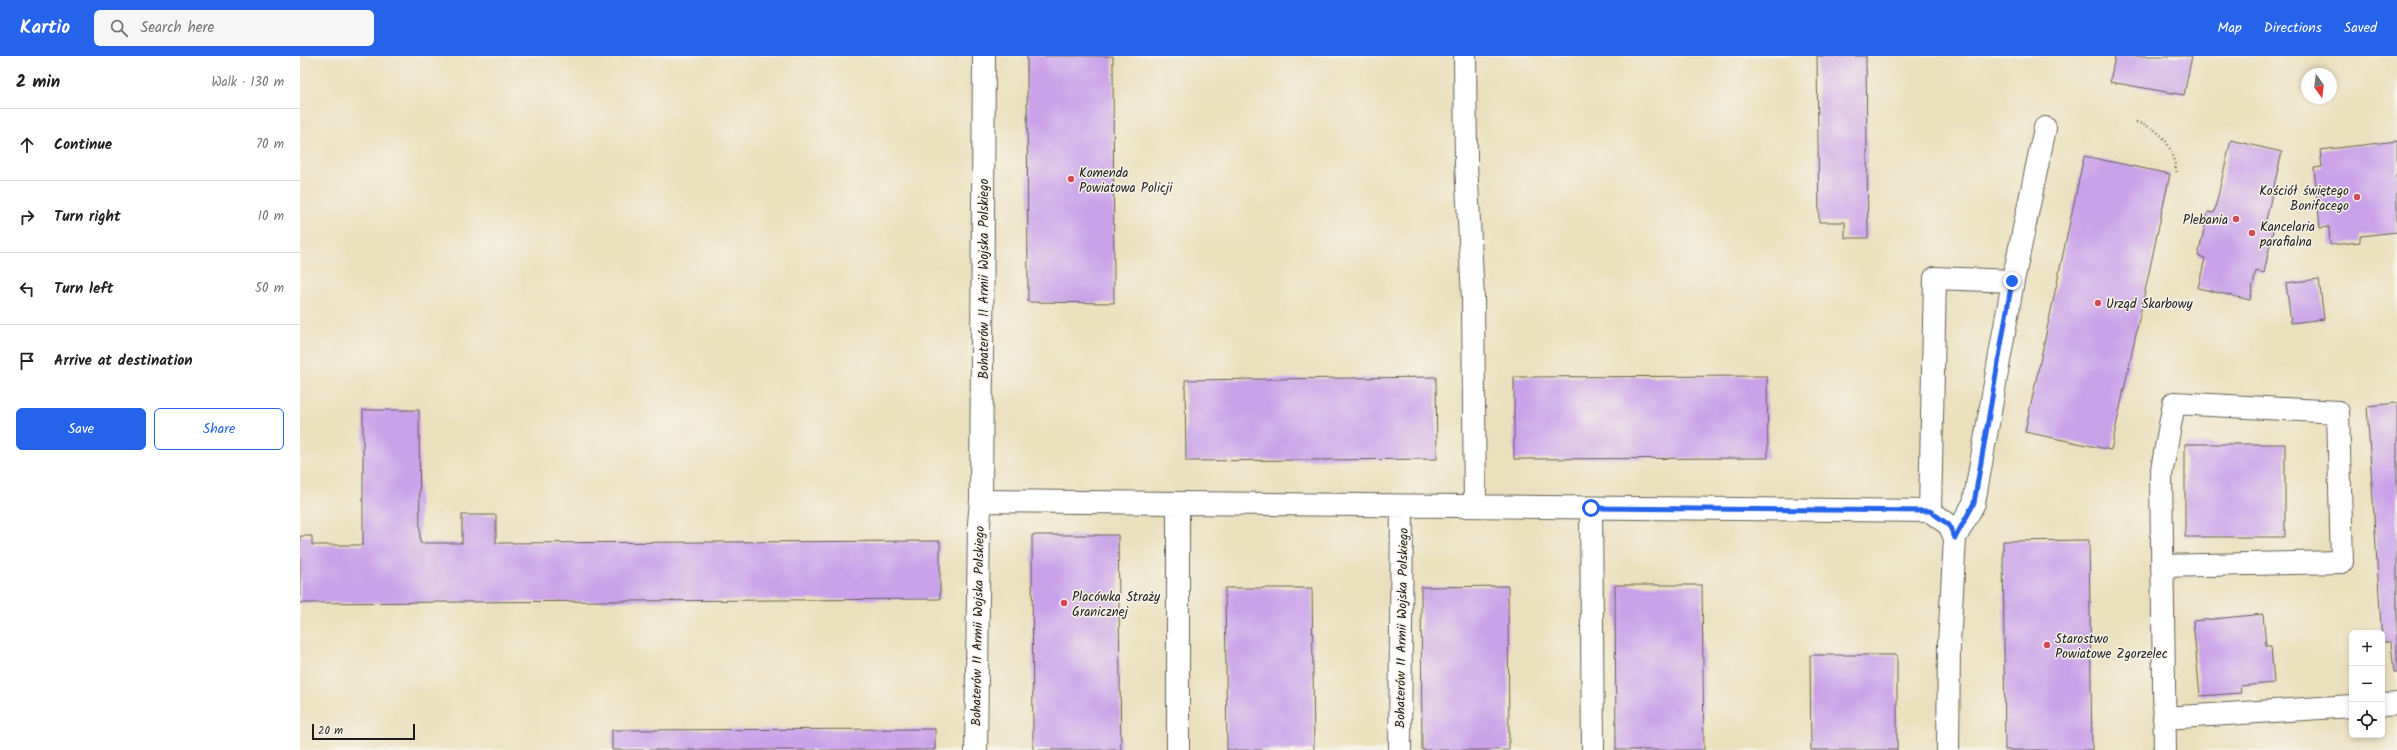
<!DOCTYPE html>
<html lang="en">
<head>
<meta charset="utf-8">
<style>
  :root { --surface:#fff; --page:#f6f6f6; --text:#202124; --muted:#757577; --line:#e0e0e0; --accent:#2563eb }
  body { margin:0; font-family:Kalam,sans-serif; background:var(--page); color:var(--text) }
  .controls { position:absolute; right:12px; bottom:12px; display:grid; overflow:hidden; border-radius:6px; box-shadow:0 2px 6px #0003 }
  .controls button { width:36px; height:36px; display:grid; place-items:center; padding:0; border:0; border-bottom:1px solid var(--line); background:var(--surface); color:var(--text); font:20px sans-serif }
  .compass { position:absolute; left:2001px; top:12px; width:36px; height:36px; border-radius:50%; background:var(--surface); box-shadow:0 2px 6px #0003; rotate:166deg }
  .scale { position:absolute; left:12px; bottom:10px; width:103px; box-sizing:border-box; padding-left:4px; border:2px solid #1c1c1c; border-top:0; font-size:11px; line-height:14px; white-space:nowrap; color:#1c1c1c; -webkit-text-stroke:3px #f7f3e8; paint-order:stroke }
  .stop { position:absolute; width:12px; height:12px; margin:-9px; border:3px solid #2563eb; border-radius:50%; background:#fff }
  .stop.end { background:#2563eb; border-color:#fff; box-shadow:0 1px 4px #0008 }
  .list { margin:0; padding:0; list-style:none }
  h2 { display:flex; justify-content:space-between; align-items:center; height:52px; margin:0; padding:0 16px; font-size:17px }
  h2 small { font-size:13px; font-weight:400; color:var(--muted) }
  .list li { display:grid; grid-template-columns:26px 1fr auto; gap:12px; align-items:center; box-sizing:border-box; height:72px; padding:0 16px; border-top:1px solid var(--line) }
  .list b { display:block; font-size:15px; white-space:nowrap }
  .list em { font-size:13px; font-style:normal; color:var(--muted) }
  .actions { display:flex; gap:8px; padding:12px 16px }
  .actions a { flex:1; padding:9px 0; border:1px solid var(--accent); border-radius:6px; text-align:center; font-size:14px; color:var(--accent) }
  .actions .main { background:var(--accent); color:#fff }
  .icon { flex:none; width:22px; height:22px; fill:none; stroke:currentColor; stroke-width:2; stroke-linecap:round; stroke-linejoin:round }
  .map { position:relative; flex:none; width:2097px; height:694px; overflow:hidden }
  header { display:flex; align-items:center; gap:24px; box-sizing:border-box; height:56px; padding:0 20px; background:var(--accent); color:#fff }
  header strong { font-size:19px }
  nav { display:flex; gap:22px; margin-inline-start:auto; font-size:14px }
  .search { width:280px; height:36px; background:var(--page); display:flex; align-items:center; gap:10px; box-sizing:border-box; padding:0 14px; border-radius:6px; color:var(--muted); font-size:15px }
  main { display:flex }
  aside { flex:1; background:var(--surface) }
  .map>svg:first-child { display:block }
  .building { fill:#caa2e9 }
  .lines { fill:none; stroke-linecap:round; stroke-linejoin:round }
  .minor-casing { stroke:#646155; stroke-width:24 }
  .path { stroke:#646155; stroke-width:2.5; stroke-dasharray:1 3; stroke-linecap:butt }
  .minor { stroke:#fff; stroke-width:22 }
  .route { stroke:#2563eb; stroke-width:5 }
  .poi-dot { fill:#d1495b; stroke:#f7f3e8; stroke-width:1.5 }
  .labels { text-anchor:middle; stroke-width:3; stroke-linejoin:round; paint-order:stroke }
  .poi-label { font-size:13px; fill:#1c1c1c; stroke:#f7f3e8; text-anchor:start }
  .street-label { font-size:13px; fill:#1c1c1c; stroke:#f7f3e8 }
</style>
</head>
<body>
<header>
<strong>Kartio</strong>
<div class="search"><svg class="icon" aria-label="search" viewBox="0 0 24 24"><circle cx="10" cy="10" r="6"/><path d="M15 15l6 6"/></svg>Search here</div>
<nav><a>Map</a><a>Directions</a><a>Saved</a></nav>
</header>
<main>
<aside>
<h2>2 min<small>Walk · 130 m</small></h2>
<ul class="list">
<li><svg class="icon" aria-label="ahead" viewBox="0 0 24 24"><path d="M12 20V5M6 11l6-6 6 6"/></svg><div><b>Continue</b></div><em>70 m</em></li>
<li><svg class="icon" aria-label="right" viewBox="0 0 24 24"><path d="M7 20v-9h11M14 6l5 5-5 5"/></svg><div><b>Turn right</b></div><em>10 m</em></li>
<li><svg class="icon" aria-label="left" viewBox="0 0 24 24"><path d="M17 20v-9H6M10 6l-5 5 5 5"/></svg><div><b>Turn left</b></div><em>50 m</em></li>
<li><svg class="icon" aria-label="arrive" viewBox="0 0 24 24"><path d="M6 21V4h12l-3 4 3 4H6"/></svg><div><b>Arrive at destination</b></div></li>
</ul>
<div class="actions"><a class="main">Save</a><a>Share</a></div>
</aside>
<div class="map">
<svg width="2097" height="694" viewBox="0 0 2097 694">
  <rect width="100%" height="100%" fill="#f7f3e8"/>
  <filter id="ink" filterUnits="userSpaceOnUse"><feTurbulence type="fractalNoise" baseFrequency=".025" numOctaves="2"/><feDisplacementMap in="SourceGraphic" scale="8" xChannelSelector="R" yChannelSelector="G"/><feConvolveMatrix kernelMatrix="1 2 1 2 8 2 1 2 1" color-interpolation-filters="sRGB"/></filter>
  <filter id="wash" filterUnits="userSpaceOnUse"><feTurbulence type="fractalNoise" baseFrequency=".012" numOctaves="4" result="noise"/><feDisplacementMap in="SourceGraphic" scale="16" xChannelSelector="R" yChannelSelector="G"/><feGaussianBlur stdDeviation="0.9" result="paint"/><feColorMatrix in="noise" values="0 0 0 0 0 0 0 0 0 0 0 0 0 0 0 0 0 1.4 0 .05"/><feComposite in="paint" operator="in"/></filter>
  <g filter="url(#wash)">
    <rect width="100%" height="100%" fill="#ebe0be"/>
    <g id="blocks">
      <!-- building -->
      <path class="building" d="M727,0h86l1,247 -86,-1z
        M1517,0h49l2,182h-23v-16h-26z
        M1815,0h77l-8,39 -74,-13z
        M1931,84l51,12 -17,72 9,2 -10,47 -8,-2 -6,29 -52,-12 7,-30 -7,-2 10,-44 6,1z
        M2097,85v91l-37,4v6l-30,3 -1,-18 -9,1 -6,-60 8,-1 -2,-17z
        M1784,100l86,18 -59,276 -86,-18z
        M2019,223l5,40 -33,4 -5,-40z
        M1467,320l1,82 -254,1v-82z
        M1136,321l1,82 -251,2 -1,-81z
        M2097,347v269h-3l-3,-30h-9l-15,-236z
        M63,354h56l1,133h42v-28h34v28l444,-2v58l-640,4v-67h12v9h51z
        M1885,388h100v93h-100z
        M732,479h86l3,215h-88z
        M1789,484l3,210h-87l-2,-209z
        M1315,529h87l2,165h-88z
        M1208,530l1,164h-87l-1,-163z
        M925,532h87l2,162h-87z
        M1963,558l3,32h5l3,37 -34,3 1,7 -41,3 -7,-75z
        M1510,599h87v95h-86z
        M635,673v21h-323v-20z"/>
    </g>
  </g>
  <g filter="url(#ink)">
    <use href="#blocks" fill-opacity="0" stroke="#646155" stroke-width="1"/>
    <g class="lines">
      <defs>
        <path id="minor" d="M1165,0l1,108 7,134 2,208
          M681,445l949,10 19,14 6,13 -6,106 -1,106
          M1291,452l2,242
          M1630,455l5,-233 78,3
          M1655,482l19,-35 39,-222 32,-153
          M1862,510l180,-4 -4,-150 -164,-9 -13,72 4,275
          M2082,649l15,-1
          M1864,662l188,-12
          M676,694l3,-227 2,-22 3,-445
          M878,694v-246
          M1100,694l2,-244"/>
      </defs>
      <!-- minor casing -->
      <use href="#minor" class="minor-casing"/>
      <!-- path -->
      <path class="path" d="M1836,66c29,8 35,24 41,51"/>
      <!-- minor -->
      <use href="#minor" class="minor"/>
    </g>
  </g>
  <g class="lines" filter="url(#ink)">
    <!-- route -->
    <path class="route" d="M1291,452l339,3 19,14 6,13 19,-35 38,-222"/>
  </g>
  <!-- markers -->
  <g class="poi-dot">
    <circle cx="771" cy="123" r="4"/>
    <circle cx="2057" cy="141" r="4"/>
    <circle cx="1936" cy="163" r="4"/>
    <circle cx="1952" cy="177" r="4"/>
    <circle cx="1798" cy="247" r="4"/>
    <circle cx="764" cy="547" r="4"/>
    <circle cx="1747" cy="589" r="4"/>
  </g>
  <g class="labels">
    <!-- poi labels -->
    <g class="poi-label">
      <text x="779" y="121">Komenda<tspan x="779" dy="15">Powiatowa Policji</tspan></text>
      <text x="2049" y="139" text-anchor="end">Kościół świętego<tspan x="2049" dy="15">Bonifacego</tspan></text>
      <text x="1928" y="168" text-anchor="end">Plebania</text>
      <text x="1960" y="175">Kancelaria<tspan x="1960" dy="15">parafialna</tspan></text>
      <text x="1806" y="252">Urząd Skarbowy</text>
      <text x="772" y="545">Placówka Straży<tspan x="772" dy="15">Granicznej</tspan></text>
      <text x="1755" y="587">Starostwo<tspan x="1755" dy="15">Powiatowe Zgorzelec</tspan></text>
    </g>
    <!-- street labels -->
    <g class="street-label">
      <text transform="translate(683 223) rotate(-90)" y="5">Bohaterów II Armii Wojska Polskiego</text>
      <text transform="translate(677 570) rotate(-89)" y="5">Bohaterów II Armii Wojska Polskiego</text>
      <text transform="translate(1101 572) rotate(-89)" y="5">Bohaterów II Armii Wojska Polskiego</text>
    </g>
  </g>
</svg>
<div class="controls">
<button>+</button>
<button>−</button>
<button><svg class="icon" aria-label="locate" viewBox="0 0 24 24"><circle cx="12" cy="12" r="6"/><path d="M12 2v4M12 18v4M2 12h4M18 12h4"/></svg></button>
</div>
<svg class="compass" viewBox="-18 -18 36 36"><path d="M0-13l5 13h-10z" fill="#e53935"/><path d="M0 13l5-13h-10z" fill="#757577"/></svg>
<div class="scale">20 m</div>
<div class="stop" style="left:1291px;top:452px"></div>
<div class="stop end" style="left:1712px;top:225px"></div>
</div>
</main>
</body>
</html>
